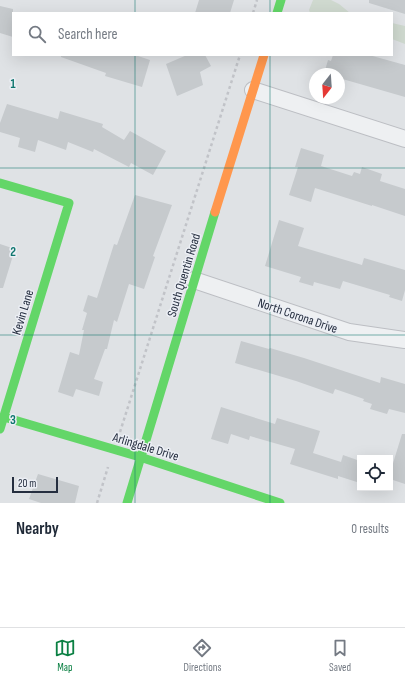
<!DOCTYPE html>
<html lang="en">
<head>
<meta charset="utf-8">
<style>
  :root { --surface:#fff; --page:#f6f6f7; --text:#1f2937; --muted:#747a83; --line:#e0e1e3; --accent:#0b8043 }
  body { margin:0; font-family:"Sofia Sans Condensed",sans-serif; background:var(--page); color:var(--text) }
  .controls { position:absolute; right:12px; bottom:12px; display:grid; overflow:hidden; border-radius:0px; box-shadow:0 4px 16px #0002 }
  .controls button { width:36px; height:36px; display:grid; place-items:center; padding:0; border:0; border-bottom:1px solid var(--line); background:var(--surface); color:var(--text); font:20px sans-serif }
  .compass { position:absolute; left:309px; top:68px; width:36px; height:36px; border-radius:50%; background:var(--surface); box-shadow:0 4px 16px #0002; rotate:197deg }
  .scale { position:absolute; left:12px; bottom:10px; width:46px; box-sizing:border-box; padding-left:4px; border:2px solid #252e3f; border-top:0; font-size:11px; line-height:14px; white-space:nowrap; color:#252e3f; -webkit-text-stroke:3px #eceff5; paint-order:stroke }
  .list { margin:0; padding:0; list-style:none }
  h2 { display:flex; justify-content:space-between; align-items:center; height:52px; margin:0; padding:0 16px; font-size:17px }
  h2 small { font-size:13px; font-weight:400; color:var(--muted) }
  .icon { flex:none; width:22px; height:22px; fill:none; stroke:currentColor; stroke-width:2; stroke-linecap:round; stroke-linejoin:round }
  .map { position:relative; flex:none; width:405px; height:503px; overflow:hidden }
  .search { position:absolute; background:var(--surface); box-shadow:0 4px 16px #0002; left:12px; right:12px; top:12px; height:44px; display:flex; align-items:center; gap:10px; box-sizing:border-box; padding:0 14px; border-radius:0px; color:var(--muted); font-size:15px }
  .sheet { height:124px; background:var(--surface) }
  nav { display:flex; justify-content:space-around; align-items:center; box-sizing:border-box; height:56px; border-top:1px solid var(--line); background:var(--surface); font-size:11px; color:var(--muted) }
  nav a { display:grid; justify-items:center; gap:2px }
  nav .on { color:var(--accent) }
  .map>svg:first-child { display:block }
  .green { fill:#cfd9cf }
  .building { fill:#c6cacd }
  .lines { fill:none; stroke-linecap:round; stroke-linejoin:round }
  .street-casing { stroke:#bcbec3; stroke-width:18 }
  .path { stroke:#c1c3c8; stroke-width:2.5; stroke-dasharray:3 3; stroke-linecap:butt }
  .street { stroke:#eef0f2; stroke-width:16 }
  .fast { stroke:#63d668; stroke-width:9 }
  .slow { stroke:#ff974d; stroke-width:9 }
  .grid { fill:none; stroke:#0f766e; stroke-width:1; stroke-opacity:0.55 }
  .labels { text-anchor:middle; stroke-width:3; stroke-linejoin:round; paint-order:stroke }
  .street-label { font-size:13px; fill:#252e3f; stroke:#eceff5 }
  .grid-label { font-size:13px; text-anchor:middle; font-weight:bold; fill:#0f766e; stroke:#eceff5; stroke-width:3; stroke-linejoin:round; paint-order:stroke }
</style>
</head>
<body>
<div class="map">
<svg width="405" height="503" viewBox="0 0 405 503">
  <rect width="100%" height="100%" fill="#dfe2e5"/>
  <!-- green -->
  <path class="green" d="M313,0h18l8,4 11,9h-40l-1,-3z
    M392,23l13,3v18l-13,-5z"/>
  <!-- building -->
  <path class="building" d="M199,0h35l-4,13h-35z
    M369,0h36v14l-36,-11z
    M0,6l13,3v28l-13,-4z
    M61,55h74l15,5 -8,27 -37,-11 1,-3 -45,-16z
    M187,55h18l6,11 -11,6 3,13 -26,11 -11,-32z
    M333,55h36l36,10v32l-66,-19v-4h-15l4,-14 3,1z
    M7,104l51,15 2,-8 43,13 -1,3 22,13 6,-9 36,20 -13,24 -22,-12 -2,4 -35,-18 -1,3 -25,-10 -2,8 -28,-10 -3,12 -17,-5 2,-9 -20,-6v-9z
    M301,148l23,7 -3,11 31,10 2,-4 6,2 2,-7 20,7 -2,7 25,8v27l-33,-11v1l-57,-18 -4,14 -22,-7 9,-28h-3z
    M135,195l37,10 -19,51 2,1 -11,32 -15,-5 -12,38 -3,-2 -7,29h-2l-11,30 9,3 -4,14 -23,-7 -3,8 -15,-5 12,-40 9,3 5,-25h-2l5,-17 -4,-2 5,-16 9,3 17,-54 3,1z
    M279,220l25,8 -6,18 64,19 2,-7 41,12v20l-3,11 -13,-4 1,-2 -47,-14 -3,8 -26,-7 -1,4 -14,-4 2,-5 -36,-11z
    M0,244l15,5 -12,39h-3z
    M241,341l28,8 1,-1 34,10 76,25 1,-6 24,7v29l-16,-4 -2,5 -17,-5 2,-5 -9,-3 1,-2 -29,-10 -2,5 -37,-13 -61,-18z
    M221,407l54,17 2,-6 43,13 -7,22 28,9 2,-7 17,6v22l-22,-7v3l-48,-15 5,-15 -45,-13 -1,4 -18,-6 -3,10 -17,-5z
    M402,434h3v50l-15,-5v-6z
    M38,474l41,12 -4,17h-34l-12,-4z"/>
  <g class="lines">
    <defs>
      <path id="street" d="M253,90l152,49
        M194,280l155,52 56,8"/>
    </defs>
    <!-- street casing -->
    <use href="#street" class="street-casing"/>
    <!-- path -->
    <path class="path" d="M253,13l4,-13
      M120,432l120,-377
      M97,503l11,-36"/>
    <!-- street -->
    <use href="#street" class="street"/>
    <!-- fast -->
    <path class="fast" d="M277,13l4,-13
      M0,183l69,20 -69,226
      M4,417l136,40 140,46
      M127,503l88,-291"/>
    <!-- slow -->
    <path class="slow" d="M215,212l49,-157"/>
  </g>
  <!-- grid -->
  <path class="grid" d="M135,0v13M270,0v13M135,55v448M270,55v448M0,168h405M0,335h405"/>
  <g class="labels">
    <!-- street labels -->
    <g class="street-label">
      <text transform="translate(183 275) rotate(-73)" y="5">South Quentin Road</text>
      <text transform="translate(22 312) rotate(-73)" y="5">Kevin Lane</text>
      <text transform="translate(298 315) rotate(19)" y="5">North Corona Drive</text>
      <text transform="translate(146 446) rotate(17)" y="5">Arlingdale Drive</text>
    </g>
  </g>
  <g class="grid-label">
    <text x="13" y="88">1</text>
    <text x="13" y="256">2</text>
    <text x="13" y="424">3</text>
  </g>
</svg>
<div class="controls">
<button><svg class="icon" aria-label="locate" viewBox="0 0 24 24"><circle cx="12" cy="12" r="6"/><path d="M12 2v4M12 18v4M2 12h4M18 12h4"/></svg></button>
</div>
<svg class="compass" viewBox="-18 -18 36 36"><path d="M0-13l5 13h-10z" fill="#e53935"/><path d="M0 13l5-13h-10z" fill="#747a83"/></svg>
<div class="scale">20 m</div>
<div class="search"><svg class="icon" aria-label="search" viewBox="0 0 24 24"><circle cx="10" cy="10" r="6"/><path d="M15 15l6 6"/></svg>Search here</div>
</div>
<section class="sheet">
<h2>Nearby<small>0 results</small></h2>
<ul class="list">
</ul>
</section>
<nav>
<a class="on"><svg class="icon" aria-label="map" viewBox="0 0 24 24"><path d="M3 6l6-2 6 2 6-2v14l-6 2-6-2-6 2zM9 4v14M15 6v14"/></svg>Map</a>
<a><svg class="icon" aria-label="directions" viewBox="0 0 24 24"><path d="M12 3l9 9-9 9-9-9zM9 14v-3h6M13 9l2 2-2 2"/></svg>Directions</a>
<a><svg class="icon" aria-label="saved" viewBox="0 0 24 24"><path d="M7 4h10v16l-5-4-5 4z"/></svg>Saved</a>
</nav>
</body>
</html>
